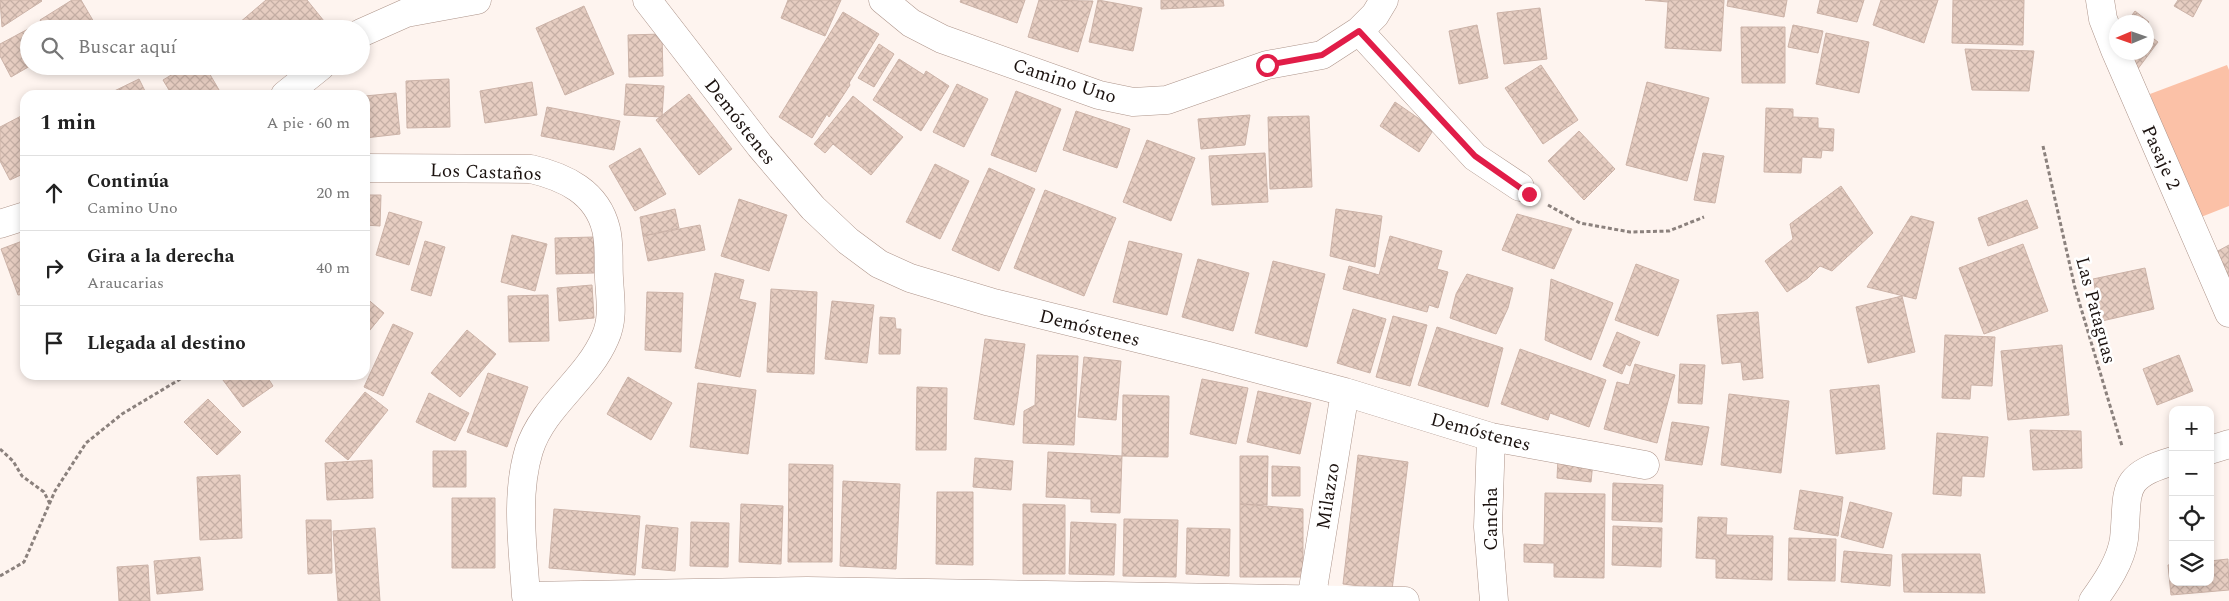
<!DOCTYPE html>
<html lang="es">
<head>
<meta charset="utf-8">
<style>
  :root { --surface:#fff; --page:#f2f2f2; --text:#222; --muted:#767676; --line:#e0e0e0 }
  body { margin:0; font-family:Spectral,serif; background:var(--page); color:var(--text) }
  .controls { position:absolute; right:15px; bottom:15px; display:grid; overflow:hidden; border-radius:10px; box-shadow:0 2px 8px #0003 }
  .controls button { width:45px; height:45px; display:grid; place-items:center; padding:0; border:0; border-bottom:1px solid var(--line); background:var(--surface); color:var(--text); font:25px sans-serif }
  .compass { position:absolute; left:2109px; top:15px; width:45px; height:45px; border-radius:50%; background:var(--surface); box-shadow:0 2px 8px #0003; rotate:268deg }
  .stop { position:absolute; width:15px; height:15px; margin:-11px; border:4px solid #e11d48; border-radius:50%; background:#fff }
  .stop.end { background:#e11d48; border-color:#fff; box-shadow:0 1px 5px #0008 }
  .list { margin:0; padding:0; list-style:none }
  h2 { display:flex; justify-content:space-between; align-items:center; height:65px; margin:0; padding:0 20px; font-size:21px }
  h2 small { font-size:16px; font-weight:400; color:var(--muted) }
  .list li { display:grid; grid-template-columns:32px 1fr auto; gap:15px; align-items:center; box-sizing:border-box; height:75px; padding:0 20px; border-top:1px solid var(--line) }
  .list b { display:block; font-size:19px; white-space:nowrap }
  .list p { margin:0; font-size:16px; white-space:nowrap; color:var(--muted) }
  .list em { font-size:16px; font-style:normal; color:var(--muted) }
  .icon { flex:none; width:28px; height:28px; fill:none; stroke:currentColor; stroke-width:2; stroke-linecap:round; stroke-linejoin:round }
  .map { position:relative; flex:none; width:2229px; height:601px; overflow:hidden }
  .search { position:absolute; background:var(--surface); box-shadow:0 2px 8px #0003; left:20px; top:20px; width:350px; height:55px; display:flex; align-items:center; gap:12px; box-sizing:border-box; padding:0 18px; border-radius:28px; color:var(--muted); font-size:19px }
  .panel { position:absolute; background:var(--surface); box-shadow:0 2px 8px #0003; left:20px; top:90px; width:350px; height:290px; border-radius:15px }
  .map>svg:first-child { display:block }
  .garden { fill:#fbc1a7 }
  .building { fill:url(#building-cross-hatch); stroke:#ccb3a8 }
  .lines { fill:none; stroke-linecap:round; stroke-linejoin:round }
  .minor-casing { stroke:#ad948a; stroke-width:29 }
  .path { stroke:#8b817d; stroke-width:3; stroke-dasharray:4 2.5; stroke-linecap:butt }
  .minor { stroke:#fff; stroke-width:28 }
  .route { stroke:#e11d48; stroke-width:6 }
  .labels { text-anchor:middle; stroke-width:5; stroke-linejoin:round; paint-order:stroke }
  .street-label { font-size:19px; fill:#1b120f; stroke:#fff }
</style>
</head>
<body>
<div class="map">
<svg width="2229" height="601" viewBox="0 0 2229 601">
  <defs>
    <pattern id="building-cross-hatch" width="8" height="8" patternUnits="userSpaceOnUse" patternTransform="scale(1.25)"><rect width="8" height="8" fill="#e6cdc1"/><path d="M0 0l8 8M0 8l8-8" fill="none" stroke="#c5afa5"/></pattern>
  </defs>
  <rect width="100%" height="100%" fill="#fef4ef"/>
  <!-- garden -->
  <path class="garden" d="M2227,65l2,5v136l-33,13 -46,-125z"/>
  <!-- building -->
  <path class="building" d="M0,0h41l1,1 -40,26z
    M72,0h9l17,29h-53l-5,-9z
    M266,0h41l17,21 -9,8h-83z
    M788,0h53l-16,36 -44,-18z
    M961,0h64l-8,23 -57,-21z
    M1039,0l54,1 -15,51 -50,-15z
    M1098,0l44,8 -9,43 -44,-9z
    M1161,0h62l1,6 -63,3z
    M1645,0h79l-3,51 -56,-3 3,-46z
    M1728,0h59l-3,17 -57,-11z
    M1820,0h44l-7,22 -40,-9z
    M1881,0h57l-14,43 -51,-18z
    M1953,0h71l-1,45 -71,-2z
    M2178,0h24l-9,17 -19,-11z
    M584,6l30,68 -49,21 -29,-67z
    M1540,8l7,51 -43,5 -7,-51z
    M2135,11l14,11 -3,3v-3h-19z
    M843,12l36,22 -30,49 1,2 -21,32 -2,-3 -15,24 -33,-21z
    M1477,25l11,53 -29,6 -10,-53z
    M1793,25l30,6 -5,22 -30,-6z
    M1741,27h44v56h-43z
    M30,28v38l-19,11 -11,-21v-12z
    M1826,33l43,9 -10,51 -43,-9z
    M2146,33l12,9 -21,28 -15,-18h24z
    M662,34l1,42 -34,1 -1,-42z
    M879,44l15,10 -20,33 -16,-9z
    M1965,49l69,2 -5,40 -57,-1z
    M899,59l25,16 2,-4 23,15 -28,45 -48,-31z
    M1541,65l37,55 -35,24 -38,-56z
    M186,66h19l17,29h-50l-9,-15z
    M253,66h17l-10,8z
    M139,79l8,16h-41z
    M449,79l1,48 -43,1 -1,-47z
    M532,82l5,33 -52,8 -5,-32z
    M1647,82l62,16 -22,83 -61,-16z
    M626,84l38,2 -2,31 -38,-2z
    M957,84l31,15 -24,48 -31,-15z
    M1016,91l45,18 -25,63 -45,-17z
    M396,93l4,41 -35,4v-42z
    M689,94l43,55 -33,26 -43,-55z
    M853,96l50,41 -32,38 -38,-31 -8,9 -11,-9z
    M1395,102l39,27 -15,23 -39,-26z
    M547,107l73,14 -6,29 -73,-14z
    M1766,108l27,1v8l25,1v10l16,1 -1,22 -11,-1 -1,8 -19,-1 -1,16 -37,-1z
    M1076,111l54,18 -13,39 -54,-18z
    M25,114v59l-15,7 -10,-19v-34z
    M1250,115l-5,30 -44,4 -3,-30z
    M1309,116l3,71 -42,2 -2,-72z
    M1579,131l36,38 -31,31 -36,-39z
    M1147,140l48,18 -24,63 -48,-19z
    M640,148l26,46 -31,17 -26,-45z
    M1265,153l3,49 -56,3 -3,-49z
    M1703,153l21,3 -9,47 -21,-3z
    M935,164l34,17 -29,58 -34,-17z
    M989,168l46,21 -36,82 -47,-21z
    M1841,186l32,47 -41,38 -12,-5 -12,12 -21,14 -22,-31 28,-22 -3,-15z
    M1045,190l71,28 -32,78 -70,-28z
    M365,195h16l-1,31 -15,-1z
    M739,199l48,16 -18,56 -48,-15z
    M2027,200l11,28 -50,18 -10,-28z
    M675,209l4,19 -36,8 -3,-19z
    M1336,209l46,7 -7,51 -45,-11z
    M389,212l33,10 -13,43 -33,-10z
    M1517,214l55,15 -18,40 -52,-19z
    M1911,216l23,6 -18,77 -49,-12z
    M700,225l5,25 -57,11 -5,-25z
    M512,235l35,9 -12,47 -34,-9z
    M1390,236l52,15 -5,18 11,3 -10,36 -9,-3 -2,7 -84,-23 6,-23 30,9z
    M594,237v36l-38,1 -1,-36z
    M25,240v54l-7,1 -17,-46z
    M425,241l20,6 -14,49 -20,-6z
    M1129,241l53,13 -15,61 -54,-13z
    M2023,244l25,67 -64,23 -25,-66z
    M2229,245v32l-13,-25z
    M1198,259l51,14 -16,58 -51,-14z
    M1273,261l52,13 -18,73 -52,-14z
    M1636,264l43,16 -21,56 -43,-16z
    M2145,268l9,41 -52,12 -9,-42z
    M715,273l29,7 -5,19 17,4 -16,74 -45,-9z
    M1467,274l46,14 -5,20 -12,26 -46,-16 6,-24z
    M1551,279l62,24 -22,57 -46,-20z
    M592,285l2,33 -35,3 -2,-33z
    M771,289l46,3 -3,82 -47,-2z
    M647,292l36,1 -2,59 -36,-2z
    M548,295l1,46 -40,1 -1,-46z
    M1902,296l13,56 -47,11 -12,-56z
    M365,297l19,16 -19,23z
    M832,301l42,4 -7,58 -42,-4z
    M1353,309l33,10 -16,54 -33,-10z
    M1758,312l5,66 -20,2 -2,-18 -19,2 -5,-49z
    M1393,316l34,9 -17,61 -34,-9z
    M880,317l15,1 1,11h5l-1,25h-21z
    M393,324l20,9 -30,63 -19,-9z
    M1437,327l66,21 -15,59 -70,-22z
    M467,330l29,24 -36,43 -29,-24z
    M1617,332l23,10 -10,24 -4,-2 -4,10 -19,-8z
    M1945,335l50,2 -3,49 -21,-1 -1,14 -28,-1z
    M985,339l40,5 -11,81 -40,-6z
    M2062,345l7,70 -61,5 -7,-69z
    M1520,349l86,31 -17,47 -39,-14 -2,7 -47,-16z
    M1037,355l41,1 -4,89 -51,-2 1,-32 11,-6z
    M2179,355l14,36 -36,14 -14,-36z
    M1084,357l37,4 -5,59 -38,-3z
    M1635,364l40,11 -18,68 -53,-14 13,-47 12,3z
    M1680,364l25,1 -3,39 -24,-1z
    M488,373l40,14 -21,60 -40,-15z
    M266,375l7,11 -30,21 -23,-31z
    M628,377l44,26 -21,37 -44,-26z
    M1202,379l46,9 -12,56 -46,-10z
    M698,383l58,7 -8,64 -58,-7z
    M1879,385l6,64 -49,5 -6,-64z
    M917,387l30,1 -1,62h-30z
    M1258,391l53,12 -11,51 -53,-12z
    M365,392l23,18 -40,50 -23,-19z
    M429,393l40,20 -14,28 -39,-19z
    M1729,394l60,7 -8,72 -60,-8z
    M1123,395l46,1 -1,61 -46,-1z
    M208,399l33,33 -24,23 -33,-33z
    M1672,422l37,5 -7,38 -37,-5z
    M2030,430l51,1 1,37 -49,2z
    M1937,433l51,4 -4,40 -22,-1 -1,20 -28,-2z
    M433,451h33v36h-33z
    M1048,452l74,4 -2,57 -29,-1v-13l-45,-2z
    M1358,455l50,7 -16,128 -49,-6z
    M1240,456h28l-1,49 -27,-1z
    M975,458l38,3 -2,29 -38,-3z
    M1558,459l35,3 -2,20 -34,-4z
    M372,460l1,38 -46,2 -2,-37z
    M789,464l44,1 -1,97h-44z
    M1272,466l28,1v29h-28z
    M240,475l2,63 -42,2 -3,-63z
    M843,481l57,3 -4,85 -56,-3z
    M1613,483l50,2 -1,37 -50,-2z
    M1800,490l43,7 -5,39 -44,-7z
    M937,492h36v73l-37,-1z
    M1545,493l60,1 -1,84 -50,-1v-14l-30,-1v-18l20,1z
    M452,498h43v70h-43z
    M1850,502l42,11 -9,35 -42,-11z
    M741,504l42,2 -2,58 -42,-2z
    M1023,504l42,1v69h-42z
    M1240,504l63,5v68h-63z
    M554,509l86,7 -5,59 -86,-7z
    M1698,517l29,1 -1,17 47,1 -1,44 -56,-2v-19l-20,-1z
    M1124,519l54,1 -2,57 -53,-1z
    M306,520h25l1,53 -24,1z
    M691,522l38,1 -1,44 -38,-1z
    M1071,522l45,2 -2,51 -45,-1z
    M646,525l32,3 -3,43 -33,-3z
    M1613,526l49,2 -1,39 -49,-2z
    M375,528l5,73h-42l-5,-70z
    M1187,528l43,1 -1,47 -43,-2z
    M1789,538l47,1 -1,42 -47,-1z
    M1844,551l48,4 -2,31 -49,-4z
    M1902,554h78l5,39 -81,-1z
    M200,557l3,33 -46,4 -3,-33z
    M2228,559l1,31 -58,5 -3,-30 5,-1v18h37v-21z
    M148,565l2,36h-31l-2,-34z"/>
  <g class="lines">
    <defs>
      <path id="minor" d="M647,0l113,146 53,62 35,33 31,23 31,14 80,24 219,54 136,36 146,45 154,28
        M883,0l28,23 31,16 157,56 34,7 34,-2 100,-35 55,-10 37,-24 16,-16 9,-15
        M2100,0l3,19 12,31 114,263
        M1359,31l116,126 45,30
        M361,33l45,-20 71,-13
        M285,95l36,-29
        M365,168l166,1c34,8 66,23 75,60 4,15 2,34 3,49 1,20 5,41 -4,60 -18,42 -62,68 -76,112 -14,46 -6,98 -3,146l281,-5 598,10
        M0,224l25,-8
        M1491,437l-3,90 6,74
        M2210,450l19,-6
        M1311,601l34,-209
        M2093,601c13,-18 28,-40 31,-62 5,-48 -6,-62 49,-78"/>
    </defs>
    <!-- minor casing -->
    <use href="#minor" class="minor-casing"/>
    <!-- path -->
    <path class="path" d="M2043,146l32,142 47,158
      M1548,205l32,18 50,9 39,-1 35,-14
      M0,449l13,12 9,15 22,16 6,12
      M0,576l24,-14 31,-71 31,-48 36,-29 65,-39"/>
    <!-- minor -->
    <use href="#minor" class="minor"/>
  </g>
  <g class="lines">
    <!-- route -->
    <path class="route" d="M1267,65l55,-10 37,-24 116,125 54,38"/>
  </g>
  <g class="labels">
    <!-- street labels -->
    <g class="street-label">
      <text transform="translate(1065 80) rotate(18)" y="7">Camino Uno</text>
      <text transform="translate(741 121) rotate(52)" y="7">Demóstenes</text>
      <text transform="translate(2162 157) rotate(66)" y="7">Pasaje 2</text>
      <text transform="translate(486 171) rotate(2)" y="7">Los Castaños</text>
      <text transform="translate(2097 310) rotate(75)" y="7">Las Pataguas</text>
      <text transform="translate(1090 327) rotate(14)" y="7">Demóstenes</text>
      <text transform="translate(1481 431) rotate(15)" y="7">Demóstenes</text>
      <text transform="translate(1327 496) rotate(-81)" y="7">Milazzo</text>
      <text transform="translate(1490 519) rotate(-90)" y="7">Cancha</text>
    </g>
  </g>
</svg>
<div class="controls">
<button>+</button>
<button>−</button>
<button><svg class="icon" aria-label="locate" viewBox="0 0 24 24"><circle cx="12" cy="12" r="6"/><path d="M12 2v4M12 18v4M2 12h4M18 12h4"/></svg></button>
<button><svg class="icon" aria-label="layers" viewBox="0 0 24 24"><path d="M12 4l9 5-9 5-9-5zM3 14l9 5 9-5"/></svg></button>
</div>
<svg class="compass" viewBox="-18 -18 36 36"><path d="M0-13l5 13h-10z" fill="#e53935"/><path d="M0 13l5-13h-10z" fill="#767676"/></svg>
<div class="stop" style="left:1267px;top:65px"></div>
<div class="stop end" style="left:1529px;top:194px"></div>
<div class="search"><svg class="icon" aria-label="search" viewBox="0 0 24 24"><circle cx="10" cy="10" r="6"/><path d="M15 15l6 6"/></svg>Buscar aquí</div>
<section class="panel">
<h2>1 min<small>A pie · 60 m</small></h2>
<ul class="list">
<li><svg class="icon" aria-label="ahead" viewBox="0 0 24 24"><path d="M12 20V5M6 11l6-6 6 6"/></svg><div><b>Continúa</b><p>Camino Uno</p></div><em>20 m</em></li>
<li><svg class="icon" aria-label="right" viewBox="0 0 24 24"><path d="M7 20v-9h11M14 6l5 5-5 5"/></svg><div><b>Gira a la derecha</b><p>Araucarias</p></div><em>40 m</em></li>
<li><svg class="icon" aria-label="arrive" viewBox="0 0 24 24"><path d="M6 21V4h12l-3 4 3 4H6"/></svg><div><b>Llegada al destino</b></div></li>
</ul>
</section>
</div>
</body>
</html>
